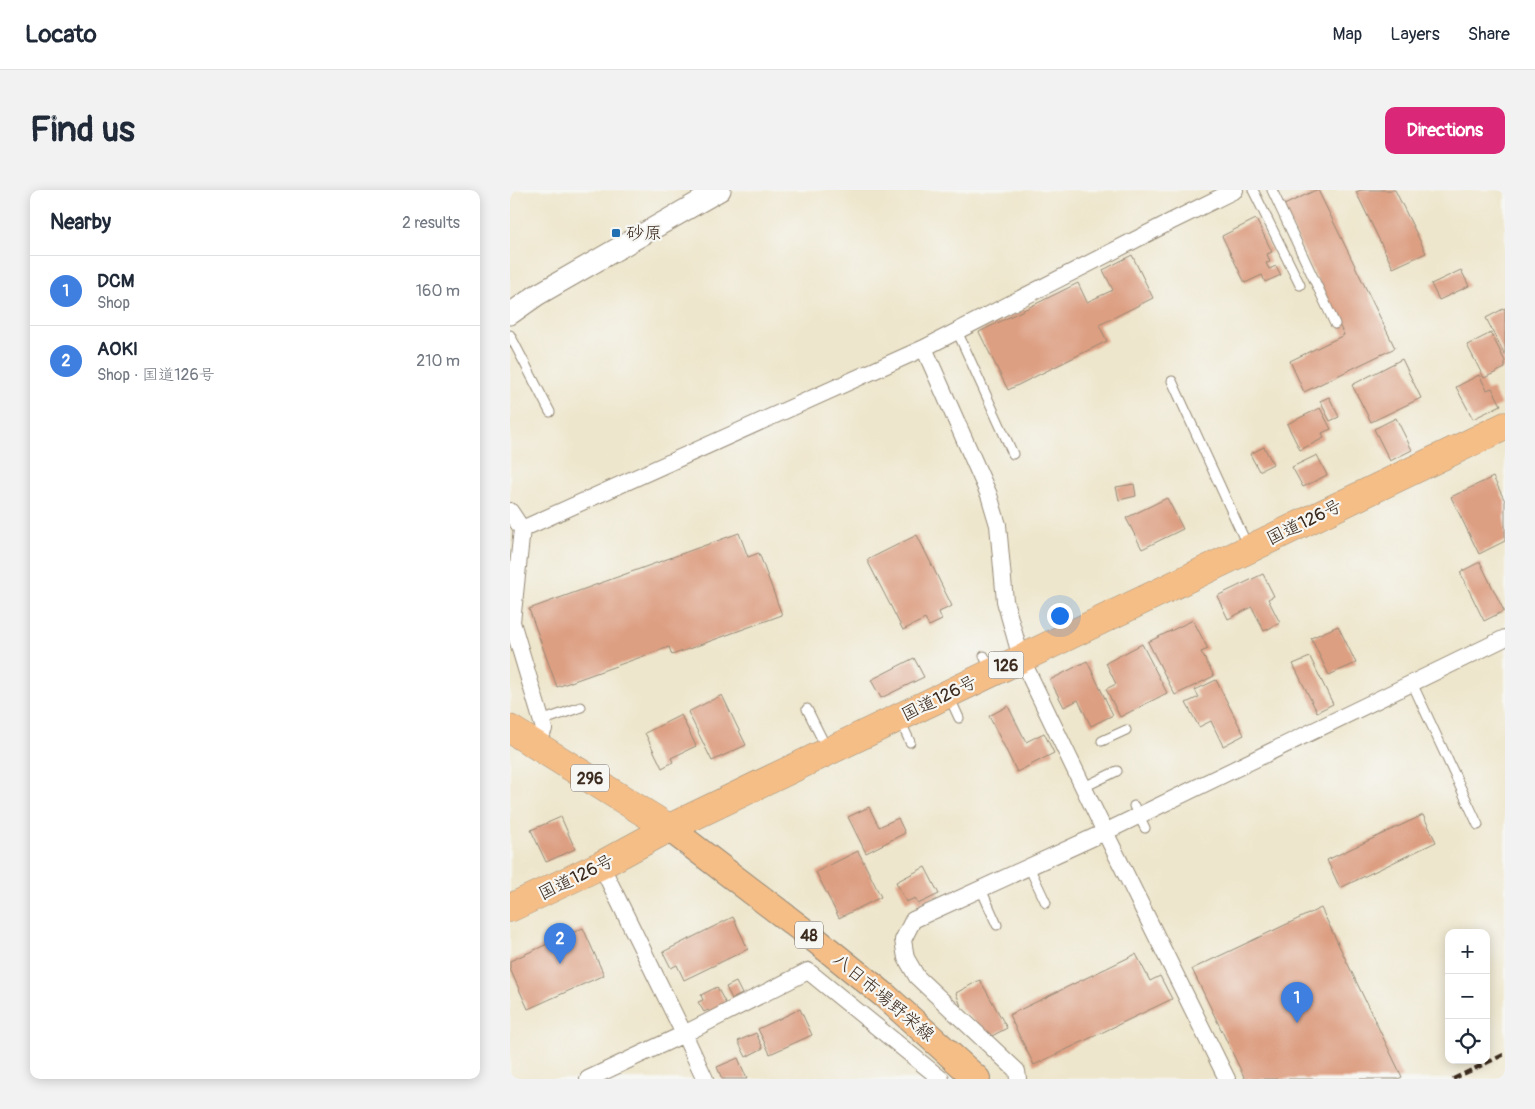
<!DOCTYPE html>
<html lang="en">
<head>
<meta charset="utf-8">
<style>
  :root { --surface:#fff; --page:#f2f2f3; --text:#1f2937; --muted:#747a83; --line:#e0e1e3; --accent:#db2777 }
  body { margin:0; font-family:Pangolin,"Klee One",sans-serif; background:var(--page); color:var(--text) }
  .controls { position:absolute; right:15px; bottom:15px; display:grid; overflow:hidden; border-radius:10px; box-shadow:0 2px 12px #0003 }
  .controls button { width:45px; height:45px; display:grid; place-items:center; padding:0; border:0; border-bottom:1px solid var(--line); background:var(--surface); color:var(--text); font:25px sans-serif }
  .you { position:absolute; left:549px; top:425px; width:18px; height:18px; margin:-12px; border:4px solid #fff; border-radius:50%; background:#1a73e8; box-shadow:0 0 0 8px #1a73e833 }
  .badge { display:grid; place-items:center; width:32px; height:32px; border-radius:50%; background:var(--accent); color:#fff; font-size:16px; font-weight:700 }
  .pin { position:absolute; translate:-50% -41px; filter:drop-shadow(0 1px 2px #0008) }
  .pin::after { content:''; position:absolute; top:26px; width:18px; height:15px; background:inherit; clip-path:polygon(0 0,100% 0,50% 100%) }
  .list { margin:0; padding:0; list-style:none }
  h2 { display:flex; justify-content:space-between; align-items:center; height:65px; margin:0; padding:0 20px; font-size:21px }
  h2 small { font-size:16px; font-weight:400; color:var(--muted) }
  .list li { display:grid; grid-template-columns:32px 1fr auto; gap:15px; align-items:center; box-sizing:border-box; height:70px; padding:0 20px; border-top:1px solid var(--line) }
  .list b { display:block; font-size:19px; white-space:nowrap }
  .list p { margin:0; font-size:16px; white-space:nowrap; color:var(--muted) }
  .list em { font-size:16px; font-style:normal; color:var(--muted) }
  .icon { flex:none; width:28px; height:28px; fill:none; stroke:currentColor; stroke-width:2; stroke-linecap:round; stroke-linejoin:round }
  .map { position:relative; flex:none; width:995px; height:889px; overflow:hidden; border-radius:10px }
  header { display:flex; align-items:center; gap:30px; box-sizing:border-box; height:70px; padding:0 25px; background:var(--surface); border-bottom:1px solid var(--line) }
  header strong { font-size:24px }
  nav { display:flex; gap:28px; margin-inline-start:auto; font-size:18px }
  .intro { display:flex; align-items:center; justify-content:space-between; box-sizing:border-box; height:120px; padding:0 30px }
  h1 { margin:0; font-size:35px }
  .button { padding:12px 22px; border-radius:10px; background:var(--accent); color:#fff; font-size:18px; font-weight:700 }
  main { display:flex; gap:30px; padding:0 30px }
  aside { flex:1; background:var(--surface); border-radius:10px; box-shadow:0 2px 12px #0003 }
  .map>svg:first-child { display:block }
  .building { fill:#dd9f82 }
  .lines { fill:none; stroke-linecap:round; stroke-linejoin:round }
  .service-casing { stroke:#948875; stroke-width:11 }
  .minor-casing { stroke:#948875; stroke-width:18 }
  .tertiary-casing { stroke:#948875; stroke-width:23 }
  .primary-casing { stroke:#948875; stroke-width:28 }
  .trunk-casing { stroke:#948875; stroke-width:29 }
  .service { stroke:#fff; stroke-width:9 }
  .minor { stroke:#fff; stroke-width:16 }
  .tertiary { stroke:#fff; stroke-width:21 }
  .primary { stroke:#f6be87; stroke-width:26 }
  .trunk { stroke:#f6be87; stroke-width:28 }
  .rail { stroke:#3b2a1e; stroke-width:4; stroke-dasharray:8 4; stroke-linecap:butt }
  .poi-dot { fill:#1f6fb2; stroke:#f6f6f2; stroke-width:2 }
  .labels { text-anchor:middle; stroke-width:4.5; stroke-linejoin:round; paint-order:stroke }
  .shield { fill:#f6f6f2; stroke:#73675e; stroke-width:1 }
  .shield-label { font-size:16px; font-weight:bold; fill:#3b2a1e }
  .poi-label { font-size:18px; fill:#3b2a1e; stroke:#f6f6f2; text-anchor:start }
  .street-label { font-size:18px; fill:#3b2a1e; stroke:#f6f6f2 }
</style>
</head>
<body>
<header>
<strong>Locato</strong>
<nav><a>Map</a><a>Layers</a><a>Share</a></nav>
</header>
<div class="intro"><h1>Find us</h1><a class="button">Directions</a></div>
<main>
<aside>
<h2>Nearby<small>2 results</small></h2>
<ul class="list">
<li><span class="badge" style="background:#3f7fe0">1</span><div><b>DCM</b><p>Shop</p></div><em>160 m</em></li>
<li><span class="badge" style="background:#3f7fe0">2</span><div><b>AOKI</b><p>Shop · 国道126号</p></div><em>210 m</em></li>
</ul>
</aside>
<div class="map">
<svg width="995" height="889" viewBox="0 0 995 889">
  <rect width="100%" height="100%" fill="#f6f6f2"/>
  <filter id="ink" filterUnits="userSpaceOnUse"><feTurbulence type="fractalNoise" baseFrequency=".02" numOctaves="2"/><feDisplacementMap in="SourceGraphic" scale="10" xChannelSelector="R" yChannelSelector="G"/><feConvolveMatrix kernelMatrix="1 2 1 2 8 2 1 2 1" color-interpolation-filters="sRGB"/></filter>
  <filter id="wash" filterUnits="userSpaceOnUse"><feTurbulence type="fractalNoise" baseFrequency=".0096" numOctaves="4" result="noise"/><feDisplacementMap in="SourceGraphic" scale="20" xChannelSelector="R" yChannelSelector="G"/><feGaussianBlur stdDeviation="1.12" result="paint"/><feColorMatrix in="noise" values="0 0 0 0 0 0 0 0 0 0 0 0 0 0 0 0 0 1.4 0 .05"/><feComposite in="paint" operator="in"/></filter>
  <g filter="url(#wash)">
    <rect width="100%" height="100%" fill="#eee6cc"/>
    <g id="blocks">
      <!-- building -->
      <path class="building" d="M806,0h2l77,158 -91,44 -14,-31 54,-26 -62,-129z
        M851,0h34l31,63 -33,15 -37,-76z
        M746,29l16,33 -5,2 3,8 -4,1 3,6 7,-3 5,9 -16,7 -3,-7 -17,8 -23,-47z
        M622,65l21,43 -54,27 8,16 -99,49 -29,-58 99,-49 9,19 26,-12 -10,-20z
        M951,80l8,16 -30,14 -8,-16z
        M995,118v47l-19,-37z
        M981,143l14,28v7l-21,10 -17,-33z
        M892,169l19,39 -50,24 -19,-37z
        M969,185l8,15 5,-2 9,17 -28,14 -17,-32z
        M819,207l10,20 -9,4 -10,-20z
        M810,218l11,21 -9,4 2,5 -24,12 -13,-26z
        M886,228l16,32 -22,11 -16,-32z
        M754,257l9,17 -14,7 -9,-17z
        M807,265l10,20 -24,12 -11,-20z
        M983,287l12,24v40l-26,13 -28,-57z
        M624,294l2,12 -17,4 -3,-13z
        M657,308l16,31 -41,20 -16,-31z
        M229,343l9,24 11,-4 23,62 -110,40 -3,-8 -112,40 -28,-78z
        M407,345l35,71 -13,6 3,8 -13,6 -4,-7 -22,11 -36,-70z
        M970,372l24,49 -20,10 -24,-49z
        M753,384l11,22 -6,3 12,24 -16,8 -12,-24 -24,12 -11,-23z
        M683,430l15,29 -7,3 13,24 -39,19 -27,-53z
        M828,436l18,37 -27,12 -18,-37z
        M632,454l25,49 -47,24 -14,-28 10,-5 -10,-21z
        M800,467l23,47 -16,8 -24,-48z
        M404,468l10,19 -43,21 -10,-18z
        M577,471l26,54 -22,11 -13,-26 -14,7 -14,-27z
        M706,490l28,55 -21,11 -12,-25 -12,6 -13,-24 13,-6 -4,-7z
        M212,505l24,50 -34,16 -24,-49z
        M498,516l18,36 18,-9 10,20 -37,19 -28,-56z
        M171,525l15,31 -25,12 2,4 -11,6 -17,-35z
        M359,617l10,20 19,-9 7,15 -39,20 -18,-36z
        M913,625l13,27 -96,46 -13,-28z
        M51,627l14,32 -29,13 -15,-32z
        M348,661l23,46 -42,21 -23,-46z
        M415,677l14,27 -21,10 -3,-6 -9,4 -10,-20z
        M811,718l81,169 -4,2h-153l-53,-110z
        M223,727l15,32 -64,31 -7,-15 -6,3 -8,-16z
        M73,738l21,47 -76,34 -18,-40v-8z
        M626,764l14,27 10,-5 12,23 -138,66 -25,-50z
        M470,790l27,48 -17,9 -28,-28 -6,-16z
        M226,792l6,12 -10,5 -6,-12z
        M207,797l9,17 -16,8 -2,-2 -4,2 -6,-10 5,-2 -2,-5z
        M290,819l12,26 -42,19 -12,-25z
        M246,843l7,15 -17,9 -8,-16z
        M228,868l9,21h-25l-5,-12z"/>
    </g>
  </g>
  <g filter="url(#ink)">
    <use href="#blocks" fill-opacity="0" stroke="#948875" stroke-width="1"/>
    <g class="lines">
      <defs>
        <path id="service" d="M743,0l47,95
          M762,0l63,134
          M447,141l56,123
          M0,145l40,77
          M662,191l76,166
          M474,466l7,14
          M902,493l66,142
          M439,506l10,22
          M297,519l20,40
          M390,530l10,22
          M31,531l40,-14
          M592,551l24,-11
          M574,597l33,-16
          M624,616l11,22
          M519,677l17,36
          M471,699l16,36"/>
        <path id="minor" d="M414,158l65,147 9,30 7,76 16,57 84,174 122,247
          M0,321l12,18 -10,93 32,107 -9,15
          M12,339l402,-181 246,-126 65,-32
          M91,675l83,169 21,45
          M78,889l96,-45 124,-63 133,108
          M508,889l-1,-8 -100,-94 -11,-19 -3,-18 10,-20 192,-88 400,-194"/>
        <path id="tertiary" d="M0,124l27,-19 183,-105"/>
        <path id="primary" d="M159,638l148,113 67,54 93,84"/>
        <path id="trunk" d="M0,539l159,99
          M0,718l91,-43 68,-37 836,-402"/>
      </defs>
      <!-- service casing -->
      <use href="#service" class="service-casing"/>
      <!-- minor casing -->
      <use href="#minor" class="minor-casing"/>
      <!-- tertiary casing -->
      <use href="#tertiary" class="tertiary-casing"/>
      <!-- primary casing -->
      <use href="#primary" class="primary-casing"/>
      <!-- trunk casing -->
      <use href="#trunk" class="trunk-casing"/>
      <!-- service -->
      <use href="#service" class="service"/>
      <!-- minor -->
      <use href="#minor" class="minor"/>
      <!-- tertiary -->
      <use href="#tertiary" class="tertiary"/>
      <!-- primary -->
      <use href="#primary" class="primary"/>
      <!-- trunk -->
      <use href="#trunk" class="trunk"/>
      <!-- rail -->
      <path class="rail" d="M943,889l52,-25"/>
    </g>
  </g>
  <!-- markers -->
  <rect class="poi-dot" x="101" y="38" width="10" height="10" rx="2.5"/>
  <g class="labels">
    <!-- shield labels -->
    <g class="shield">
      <rect x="478.5" y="461.5" width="35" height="27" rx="4"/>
      <rect x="61" y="574.5" width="38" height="27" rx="4"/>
      <rect x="285" y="731.5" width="28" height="27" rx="4"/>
    </g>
    <g class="shield-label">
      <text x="496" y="481">126</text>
      <text x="80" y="594">296</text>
      <text x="299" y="751">48</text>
    </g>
    <!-- poi labels -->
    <g class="poi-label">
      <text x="116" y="49">砂原</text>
    </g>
    <!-- street labels -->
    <g class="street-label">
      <text transform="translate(794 332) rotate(-26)" y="6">国道126号</text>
      <text transform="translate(429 508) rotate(-26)" y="6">国道126号</text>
      <text transform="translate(66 687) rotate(-26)" y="6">国道126号</text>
      <text transform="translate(374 807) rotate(40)" y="6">八日市場野栄線</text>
    </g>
  </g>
</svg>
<div class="controls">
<button>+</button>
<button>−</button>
<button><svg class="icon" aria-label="locate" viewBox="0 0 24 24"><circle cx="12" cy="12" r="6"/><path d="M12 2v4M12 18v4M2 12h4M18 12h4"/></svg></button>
</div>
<div class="you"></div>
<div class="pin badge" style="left:787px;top:833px;background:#3f7fe0">1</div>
<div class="pin badge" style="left:50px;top:774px;background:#3f7fe0">2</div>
</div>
</main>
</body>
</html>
